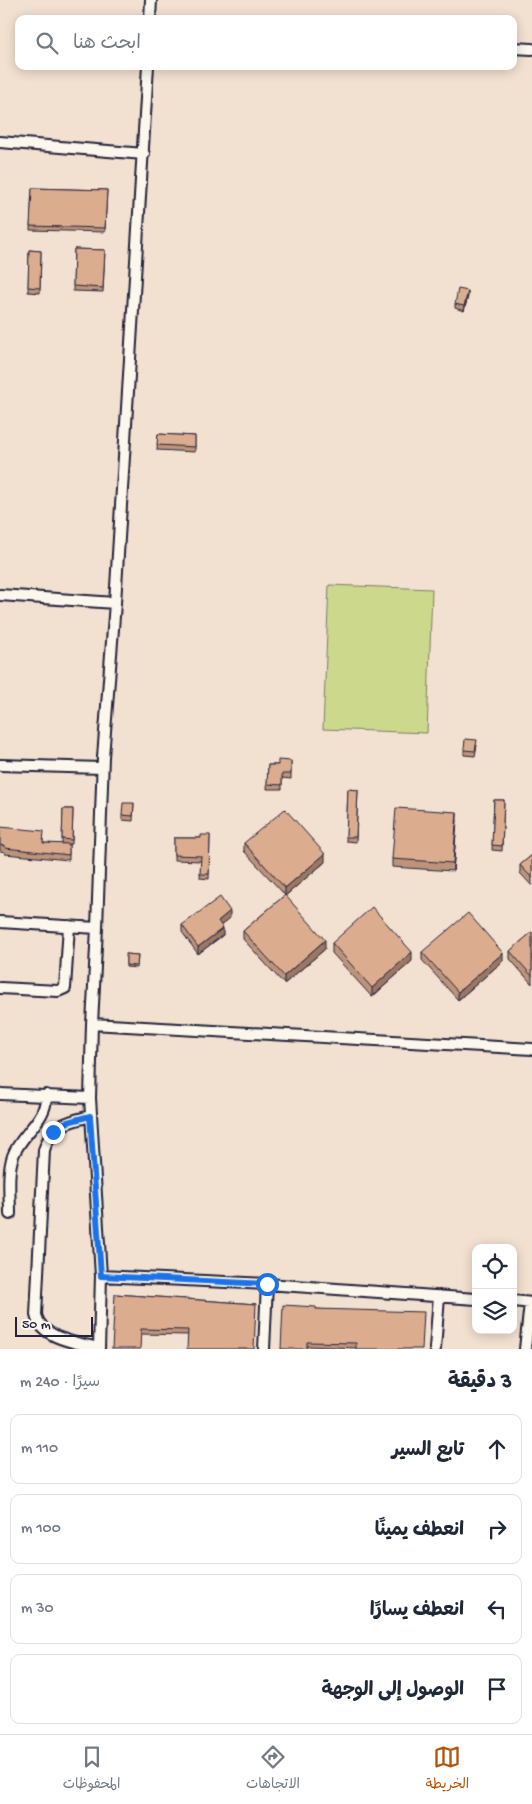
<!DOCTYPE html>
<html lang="ar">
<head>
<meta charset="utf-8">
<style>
  :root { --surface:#fff; --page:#f6f6f7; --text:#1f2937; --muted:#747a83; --line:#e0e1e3; --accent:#b45309 }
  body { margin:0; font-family:"Gochi Hand","Playpen Sans Arabic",sans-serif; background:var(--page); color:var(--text); direction:rtl }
  .controls { position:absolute; right:15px; bottom:15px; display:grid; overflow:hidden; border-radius:10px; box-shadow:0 2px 12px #0003 }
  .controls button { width:45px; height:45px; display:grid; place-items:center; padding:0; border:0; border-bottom:1px solid var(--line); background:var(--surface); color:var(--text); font:25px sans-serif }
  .scale { position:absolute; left:15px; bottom:12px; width:78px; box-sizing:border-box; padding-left:5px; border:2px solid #22223b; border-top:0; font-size:14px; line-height:18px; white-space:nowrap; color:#22223b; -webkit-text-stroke:4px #fbf7ec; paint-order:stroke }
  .stop { position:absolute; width:15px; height:15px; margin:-11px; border:4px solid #1a73e8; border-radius:50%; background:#fff }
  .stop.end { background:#1a73e8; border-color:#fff; box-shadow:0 1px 5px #0008 }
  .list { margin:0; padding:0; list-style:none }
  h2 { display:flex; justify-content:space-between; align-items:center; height:65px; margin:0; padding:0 20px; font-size:21px }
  h2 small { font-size:16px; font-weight:400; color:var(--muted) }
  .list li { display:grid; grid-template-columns:32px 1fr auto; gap:15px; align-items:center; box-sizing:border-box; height:70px; margin:0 10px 10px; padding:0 10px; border:1px solid var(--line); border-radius:10px }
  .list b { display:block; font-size:19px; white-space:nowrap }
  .list em { font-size:16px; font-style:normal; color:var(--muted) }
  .icon { flex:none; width:28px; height:28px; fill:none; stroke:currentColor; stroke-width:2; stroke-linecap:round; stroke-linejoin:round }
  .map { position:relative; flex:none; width:532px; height:1349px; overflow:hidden; direction:ltr }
  .search { position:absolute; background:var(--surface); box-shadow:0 2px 12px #0003; left:15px; right:15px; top:15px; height:55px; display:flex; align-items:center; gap:12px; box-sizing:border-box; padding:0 18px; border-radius:10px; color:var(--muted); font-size:19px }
  .sheet { height:385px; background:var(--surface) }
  nav { display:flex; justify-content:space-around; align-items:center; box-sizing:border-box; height:70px; border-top:1px solid var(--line); background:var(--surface); font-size:14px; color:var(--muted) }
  nav a { display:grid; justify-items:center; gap:2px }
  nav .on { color:var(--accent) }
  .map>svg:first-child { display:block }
  .green { fill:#ccd98d; stroke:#777e64 }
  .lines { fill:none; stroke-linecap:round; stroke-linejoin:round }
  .minor-casing { stroke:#22223b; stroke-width:14 }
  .minor { stroke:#fbf7ec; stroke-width:10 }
  .wall { fill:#bd947a; stroke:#22223b }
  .shaded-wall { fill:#9a7863; stroke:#22223b }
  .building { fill:#dcac8e; stroke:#22223b }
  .route { stroke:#1a73e8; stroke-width:6 }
</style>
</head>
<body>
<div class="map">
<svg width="532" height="1349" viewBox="0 0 532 1349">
  <rect width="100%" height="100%" fill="#f2e0d0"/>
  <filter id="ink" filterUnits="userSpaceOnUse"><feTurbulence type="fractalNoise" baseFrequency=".02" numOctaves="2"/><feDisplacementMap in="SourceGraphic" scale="10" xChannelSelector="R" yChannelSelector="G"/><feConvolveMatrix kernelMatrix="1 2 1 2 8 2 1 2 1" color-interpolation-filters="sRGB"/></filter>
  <g filter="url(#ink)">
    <!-- green -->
    <path class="green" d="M329,585l103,4 -5,144 -104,-4z"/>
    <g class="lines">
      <defs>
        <path id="minor" d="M150,19l1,-19
          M513,48l19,1
          M0,142l144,12
          M0,595l115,8
          M0,765l102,3
          M0,922l97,6
          M0,988l58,3 7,-3 4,-62
          M92,1024l440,25
          M0,1094l90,4 2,-74 5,-96 6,-171 12,-154 33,-537
          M90,1098l11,178 -2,73
          M91,1116c-24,6 -39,8 -47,34l-8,165c5,24 42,28 63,33
          M10,1214c0,-18 -3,-41 3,-58 8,-23 34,-35 33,-61
          M101,1276l166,8 209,15
          M513,1301l19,2
          M264,1349l3,-65
          M435,1349l4,-53
          M525,1349l5,-46"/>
      </defs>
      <!-- minor casing -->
      <use href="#minor" class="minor-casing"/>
      <!-- minor -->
      <use href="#minor" class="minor"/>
    </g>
    <!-- wall -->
    <path class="wall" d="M32,188l75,2 -2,42 -75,-2z
      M74,249l31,1 -2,42 -30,-1z
      M29,250l12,1 -1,42 -12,-1z
      M468,296l-4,15 -9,-3v-4z
      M158,434l37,2v16l-38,-2z
      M477,745l-2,11 -11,-1v-5z
      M291,761v18l-9,-1v11h-15l1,-24h10z
      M348,789l10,1 -2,52 -10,-1z
      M494,800h10l-2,51 -10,-1z
      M134,803l-1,18 -11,-1v-5z
      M63,809h10l-1,35h-3v16l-64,-6v-2l-5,-1v-24l43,16 19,1z
      M457,820l-4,51 -61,-4v-8z
      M210,835l-1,44 -9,-1 1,-17 -27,-1v-22h27z
      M244,843l81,19 -40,34 40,53 -41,35 -41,-45v-8l42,-36 -41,-44z
      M532,855v31l-12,-13v-8z
      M230,918l-9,7 2,10 -25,19 -16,-22v-7z
      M532,932v52l-22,-25v-8z
      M332,943l80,18 -40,36 -40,-44z
      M422,952l81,9 -45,39 -36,-40z
      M126,954l12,1 -1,13 -11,-1z
      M115,1294l141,10 -68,31 -47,-1z
      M316,1309l108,8 -68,31 -49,-2 -26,3z"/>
    <!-- shaded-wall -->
    <path class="shaded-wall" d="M468,291v5l-4,15v-5z
      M457,812v8l-4,51v-8z
      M325,854v8l-40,34v-8z
      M230,911v7l-12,10v-7z
      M223,928v7l-25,19v-7z
      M325,940v9l-41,35v-8z
      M412,952v9l-40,36v-9z
      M503,953v8l-45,39v-8z"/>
    <!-- building -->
    <path class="building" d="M32,188l75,2 -2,38 -75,-2z
      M74,249l31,1 -2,38 -30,-2z
      M29,250l12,1 -1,37 -12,-1z
      M458,289l10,2 -4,15 -9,-2z
      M158,434l37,2v11l-38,-2z
      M465,739l12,1 -2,11 -11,-1z
      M278,760l13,1v13h-9v11l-15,-1 1,-19h10z
      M348,789l10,1 -2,47h-10z
      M494,800h10l-2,46 -10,-1z
      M123,803h11l-1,13 -11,-1z
      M396,808l61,4 -4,51 -61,-4z
      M63,809h10l-1,31 -10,-1z
      M285,809l40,45 -40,34 -41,-45z
      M0,827l44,4 -1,12 26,1v11l-64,-7v-2l-5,-1z
      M201,835h9l-1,39h-9l1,-18 -27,-1v-17h27z
      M532,855v23l-12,-13z
      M285,895l40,45 -41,36 -41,-45z
      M220,897l10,14 -12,10 5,7 -25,19 -16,-22z
      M372,907l40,45 -40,36 -40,-45z
      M468,913l35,40 -45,39 -36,-40z
      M532,932v44l-22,-25z
      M126,954l12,1 -1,11 -11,-1z
      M115,1294l141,10 -2,45h-67l1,-19 -47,-1 -1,20h-28z
      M283,1305l33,2v2l108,3 -2,37h-66v-6l-49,-1v7h-26z"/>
  </g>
  <g class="lines" filter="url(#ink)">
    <!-- route -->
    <path class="route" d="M53,1132l11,-9 26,-7 11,160 166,8"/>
  </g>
</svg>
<div class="controls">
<button><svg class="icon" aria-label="locate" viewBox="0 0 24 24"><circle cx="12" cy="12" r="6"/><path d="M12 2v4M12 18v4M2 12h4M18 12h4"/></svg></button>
<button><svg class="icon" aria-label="layers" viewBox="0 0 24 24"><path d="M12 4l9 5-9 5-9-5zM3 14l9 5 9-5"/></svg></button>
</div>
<div class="scale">50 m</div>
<div class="stop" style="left:267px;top:1284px"></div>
<div class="stop end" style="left:53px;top:1132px"></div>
<div class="search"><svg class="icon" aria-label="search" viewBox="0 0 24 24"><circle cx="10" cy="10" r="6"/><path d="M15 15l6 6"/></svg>ابحث هنا</div>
</div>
<section class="sheet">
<h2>3 دقيقة<small>سيرًا · 240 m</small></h2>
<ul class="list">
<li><svg class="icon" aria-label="ahead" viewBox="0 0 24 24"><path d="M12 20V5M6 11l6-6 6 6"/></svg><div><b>تابع السير</b></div><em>110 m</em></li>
<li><svg class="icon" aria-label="right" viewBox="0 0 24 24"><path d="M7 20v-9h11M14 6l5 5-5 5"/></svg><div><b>انعطف يمينًا</b></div><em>100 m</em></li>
<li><svg class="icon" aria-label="left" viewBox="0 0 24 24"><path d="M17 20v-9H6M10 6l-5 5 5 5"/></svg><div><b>انعطف يسارًا</b></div><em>30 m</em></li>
<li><svg class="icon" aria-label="arrive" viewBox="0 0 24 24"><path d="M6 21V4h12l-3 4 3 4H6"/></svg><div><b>الوصول إلى الوجهة</b></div></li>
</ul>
</section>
<nav>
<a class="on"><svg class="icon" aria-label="map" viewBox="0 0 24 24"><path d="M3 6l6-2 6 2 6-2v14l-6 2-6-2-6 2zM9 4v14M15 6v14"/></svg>الخريطة</a>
<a><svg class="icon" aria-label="directions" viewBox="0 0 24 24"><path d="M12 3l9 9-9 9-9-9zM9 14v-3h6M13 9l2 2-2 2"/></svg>الاتجاهات</a>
<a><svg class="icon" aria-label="saved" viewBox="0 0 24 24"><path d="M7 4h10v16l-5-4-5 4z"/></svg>المحفوظات</a>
</nav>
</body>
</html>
